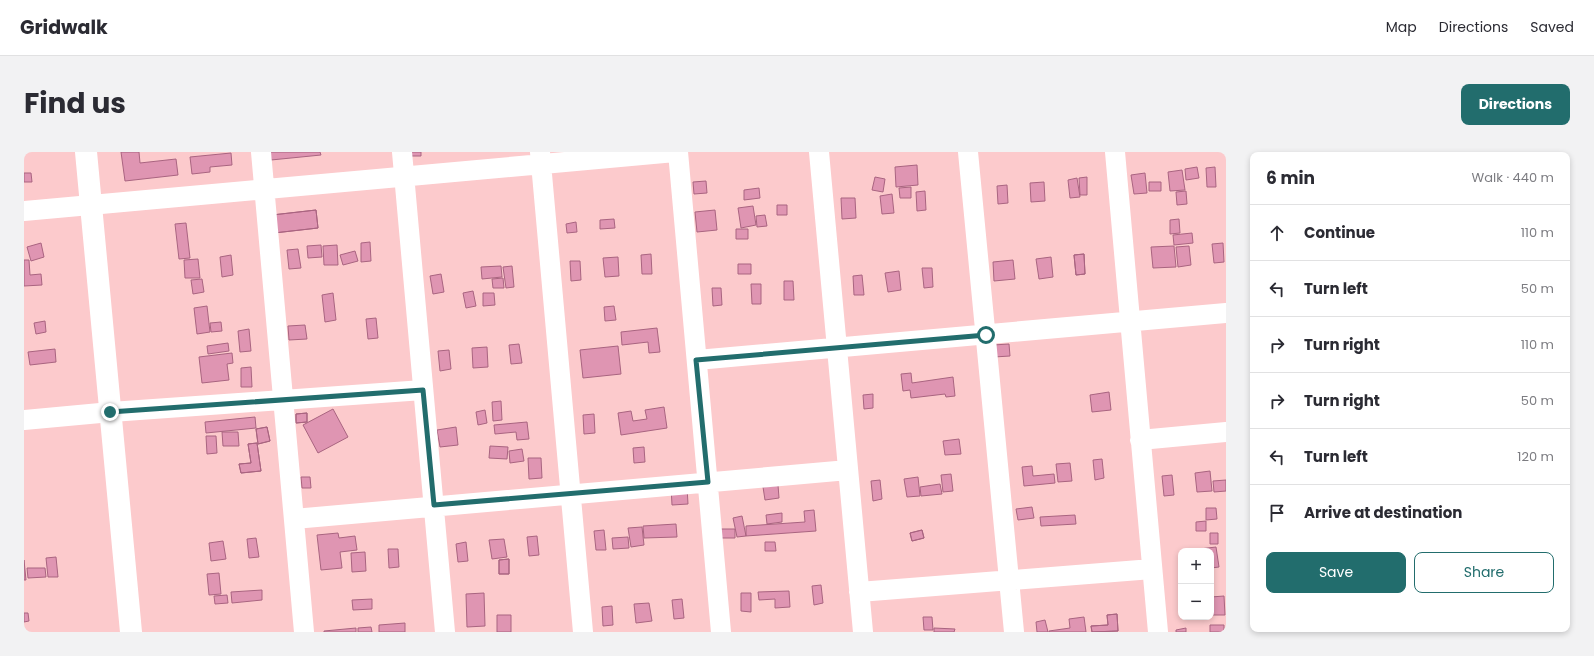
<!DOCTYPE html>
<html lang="en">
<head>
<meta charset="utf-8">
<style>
  :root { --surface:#fff; --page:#f2f2f3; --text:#2b2b33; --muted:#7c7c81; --line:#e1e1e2; --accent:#226d6d }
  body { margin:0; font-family:Poppins,sans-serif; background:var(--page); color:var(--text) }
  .controls { position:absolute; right:12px; bottom:12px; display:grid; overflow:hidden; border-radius:8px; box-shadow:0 2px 6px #0003 }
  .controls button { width:36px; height:36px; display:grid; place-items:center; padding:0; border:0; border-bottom:1px solid var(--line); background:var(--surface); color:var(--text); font:20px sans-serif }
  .stop { position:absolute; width:12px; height:12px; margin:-9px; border:3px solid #226d6d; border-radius:50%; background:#fff }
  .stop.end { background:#226d6d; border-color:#fff; box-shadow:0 1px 4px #0008 }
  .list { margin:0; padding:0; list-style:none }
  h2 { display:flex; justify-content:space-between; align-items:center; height:52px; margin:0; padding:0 16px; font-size:17px }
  h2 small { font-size:13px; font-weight:400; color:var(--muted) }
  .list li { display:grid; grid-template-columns:26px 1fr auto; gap:12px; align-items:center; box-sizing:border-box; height:56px; padding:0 16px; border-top:1px solid var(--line) }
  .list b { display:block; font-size:15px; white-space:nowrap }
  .list em { font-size:13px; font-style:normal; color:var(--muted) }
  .actions { display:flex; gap:8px; padding:12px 16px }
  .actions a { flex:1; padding:9px 0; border:1px solid var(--accent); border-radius:8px; text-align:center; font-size:14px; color:var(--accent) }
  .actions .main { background:var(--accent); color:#fff }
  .icon { flex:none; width:22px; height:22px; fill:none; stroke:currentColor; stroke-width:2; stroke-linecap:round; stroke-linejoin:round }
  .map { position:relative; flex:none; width:1202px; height:480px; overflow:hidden; border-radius:8px }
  header { display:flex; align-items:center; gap:24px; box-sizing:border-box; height:56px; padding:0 20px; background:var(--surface); border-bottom:1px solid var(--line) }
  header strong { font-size:19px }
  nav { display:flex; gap:22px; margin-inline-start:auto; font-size:14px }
  .intro { display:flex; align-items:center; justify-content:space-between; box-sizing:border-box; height:96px; padding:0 24px }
  h1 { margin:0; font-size:28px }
  .button { padding:10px 18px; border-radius:8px; background:var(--accent); color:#fff; font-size:14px; font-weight:700 }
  main { display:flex; gap:24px; padding:0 24px }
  aside { flex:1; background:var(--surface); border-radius:8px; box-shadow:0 2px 6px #0003 }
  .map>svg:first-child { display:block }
  .building { fill:#df95b2; stroke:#a96480 }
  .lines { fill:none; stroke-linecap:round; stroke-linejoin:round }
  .street { stroke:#fff; stroke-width:20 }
  .secondary { stroke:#fff; stroke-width:22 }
  .route { stroke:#226d6d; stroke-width:5 }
</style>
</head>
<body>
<header>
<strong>Gridwalk</strong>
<nav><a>Map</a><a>Directions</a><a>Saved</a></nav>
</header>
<div class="intro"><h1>Find us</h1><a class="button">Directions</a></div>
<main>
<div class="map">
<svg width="1202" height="480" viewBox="0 0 1202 480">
  <rect width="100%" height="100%" fill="#fccacc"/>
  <!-- building -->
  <path class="building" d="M97,0h18l1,11 36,-4 2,16 -53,6z
    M246,0h50l1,3 -50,5z
    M386,0h11v4h-11z
    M207,1l1,12 -22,2v5l-18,2 -2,-17z
    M893,13l1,20 -22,2 -1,-20z
    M1173,15l2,11 -13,2 -1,-11z
    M1191,15l1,20h-9l-1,-19z
    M1158,18l3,20 -15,1 -2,-19z
    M0,21h7l1,9h-8z
    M1121,21l2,20 -13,1 -3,-19z
    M851,25l10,2 -2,13 -11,-2z
    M1063,25v18h-7l-1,-17z
    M1053,26l3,19 -10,1 -2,-18z
    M682,29l1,12 -13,1 -1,-12z
    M1020,30l1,19 -14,1 -1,-19z
    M1125,30h12v9h-12z
    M983,33l1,18 -10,1 -1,-18z
    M887,35v11h-11l-1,-10z
    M735,36l1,10 -16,2v-10z
    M901,39l1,19 -9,1 -1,-19z
    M1162,39l1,13 -10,1 -1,-13z
    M868,42l2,19 -12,1 -2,-18z
    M817,46h14l1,20 -14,1z
    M753,53h10v10h-10z
    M729,54l3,19 -15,3 -3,-20z
    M292,58l2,18 -44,5 -2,-18z
    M292,58l2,18 -44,5 -2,-18z
    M691,58l2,20 -20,2 -2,-20z
    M741,63l2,11 -10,1 -1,-11z
    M590,67l1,9 -15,1v-9z
    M1155,67l1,14 -10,1v-14z
    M552,70l1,10 -10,1 -1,-9z
    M162,71l4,35 -11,1 -4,-35z
    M712,77h12v10h-12z
    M1168,81l1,10 -19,2 -1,-10z
    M346,90l1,19 -10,1v-19z
    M17,91l3,14 -13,4 -4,-14z
    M1199,91l1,19 -10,1 -2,-19z
    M297,93l1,12 -14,1 -1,-12z
    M313,93l1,20h-14l-1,-19z
    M1150,94l2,21 -23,1 -2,-21z
    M1165,94l2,19 -13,2 -2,-20z
    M274,97l3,19 -12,1 -2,-19z
    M331,99l3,10 -15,4 -3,-10z
    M627,102l1,20h-10l-1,-19z
    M1060,102l1,20 -9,1 -2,-20z
    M1060,102l1,20 -9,1 -2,-20z
    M207,103l2,20 -11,2 -2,-20z
    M594,105l1,19 -14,1 -2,-19z
    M1027,105l2,20 -14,2 -3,-20z
    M174,107l2,19h-15l-1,-18z
    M0,108h5l1,15 11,-1 1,11 -18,1z
    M989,108l2,19 -21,2 -1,-19z
    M546,109h10l1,19 -10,1z
    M714,112h13v10h-13z
    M477,114l1,11 -20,2 -1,-12z
    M488,114l2,21 -8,1 -3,-21z
    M898,116h10l1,19 -9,1z
    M875,119l2,19 -13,2 -3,-19z
    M417,122l3,18 -11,2 -3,-18z
    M838,123l2,20h-10l-1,-19z
    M479,126l1,10h-11l-1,-9z
    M178,127l2,13 -11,2 -2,-14z
    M760,129h9l1,19h-10z
    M727,132h10v20h-9z
    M688,136h9l1,17 -9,1z
    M449,139l3,15 -10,2 -3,-15z
    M309,141l3,27 -11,2 -3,-27z
    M459,141h11l1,12 -12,1z
    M183,154l3,26 -13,2 -3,-26z
    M590,154l2,14 -11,1 -1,-14z
    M352,166l2,20 -10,1 -2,-20z
    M21,169l1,11 -10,2 -2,-11z
    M197,170l1,9 -11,1 -1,-9z
    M281,173l2,14 -18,1 -1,-14z
    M633,176l3,24 -11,1 -1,-11 -26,3 -1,-13z
    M225,177l2,22 -11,1 -2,-21z
    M204,191l1,8 -21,3 -1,-8z
    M495,192l3,19 -11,1 -2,-19z
    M985,192l1,12 -16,1 -1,-12z
    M594,194l3,28 -38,4 -3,-28z
    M463,195l1,20 -15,1 -1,-20z
    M31,197l1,13 -26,3 -2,-13z
    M425,198l2,19 -11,2 -2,-20z
    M208,201l1,10 -6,1 2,16 -27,3 -3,-26z
    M227,215l1,20h-11v-19z
    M887,221l1,10 41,-6 2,19 -9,1 -1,-3 -34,4 -1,-8 -7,1 -2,-17z
    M1085,240l2,18 -19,2 -2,-17z
    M849,242v14l-9,1 -1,-14z
    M477,249l1,19 -9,1 -1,-19z
    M640,255l3,21 -46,7 -3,-22 13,-2 2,10 14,-2 -2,-9z
    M309,257l15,28 -30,16 -15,-28z
    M461,258l2,13 -9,2 -2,-13z
    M283,261v9l-11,1v-9z
    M283,261v9l-11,1v-9z
    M570,262l1,19 -11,1 -1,-19z
    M231,265l1,11 -50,5 -1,-11z
    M503,270l2,17 -12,1 -1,-8 -21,2 -1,-9z
    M243,275l3,14 -12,3 -2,-15z
    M243,275l3,14 -12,3 -2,-15z
    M432,275l2,18 -18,2 -3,-17z
    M198,280h16l1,14h-16z
    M182,284h10l1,17 -10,1z
    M935,287l2,15 -16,1 -2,-14z
    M233,291l4,28 -20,2 -2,-9 12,-1 -3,-19z
    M233,291l4,28 -20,2 -2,-9 12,-1 -3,-19z
    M466,294l18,1 -1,12 -18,-1z
    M620,295l1,15 -11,1 -1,-15z
    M498,297l2,12 -14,2 -1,-12z
    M504,306h13l1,20 -13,1z
    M1078,307l2,19 -9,2 -2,-20z
    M1046,311l2,18 -14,1 -2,-18z
    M1008,314l1,10 21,-2 1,9 -31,3 -2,-19z
    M1186,319l2,20 -15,1 -2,-19z
    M927,322l2,17 -10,1 -2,-17z
    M1148,323l2,20 -10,1 -2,-20z
    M277,325h9l1,11h-9z
    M894,325l2,19 -13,1 -3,-18z
    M856,328l2,19 -9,2 -2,-20z
    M1202,328v11l-12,1 -1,-11z
    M916,332l2,10 -21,2 -1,-9z
    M754,333l1,13 -14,2 -2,-13z
    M647,335h16l1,17 -16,1z
    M1008,355l2,11 -16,2 -2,-11z
    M1182,356h10l1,11 -11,1z
    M790,358l2,21 -70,5v-10l59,-4 -1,-11z
    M758,361v9l-15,2 -1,-9z
    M1051,363l1,9 -35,2 -1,-9z
    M718,364l4,20 -9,1 -4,-19z
    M1182,369v10h-10v-9z
    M652,372l1,13 -33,1 -1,-12z
    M618,375l2,18 -13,2 -3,-19z
    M692,377h19v9h-19z
    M580,378l2,20h-10l-2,-19z
    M898,378l2,8 -12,3 -2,-8z
    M898,378l2,8 -12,3 -2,-8z
    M314,381l1,5 16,-2 2,14 -17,2 2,16 -21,2 -4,-35z
    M1186,381h8v11h-8z
    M513,384l2,19 -10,1 -2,-19z
    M604,385l1,11 -16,1 -1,-11z
    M232,386l3,19 -10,1 -2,-19z
    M480,387l3,18 -15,2 -3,-19z
    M199,389l3,18 -15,2 -2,-18z
    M442,390l2,19 -10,1 -2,-18z
    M741,390h10l1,9h-11z
    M1192,395l3,20 -8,1v-17h-28z
    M364,397h10l1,18 -10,1z
    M341,400l1,19 -14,1 -1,-19z
    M32,405l2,20h-10l-2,-19z
    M485,407v15h-10v-14z
    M485,407v15h-10v-14z
    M0,408l2,20h-2z
    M3,416h18l1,9 -18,1z
    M195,421l2,21 -12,1 -2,-21z
    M797,433l2,18 -9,2 -2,-19z
    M238,438v10l-30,3 -1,-11z
    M765,439l1,16 -15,1v-9l-16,1 -1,-8z
    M460,441l1,33 -18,1 -1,-33z
    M717,441h10v19l-10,-1z
    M203,443l1,8 -13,1 -1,-8z
    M1200,444l1,19h-14v-18z
    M348,447v10l-19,1 -1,-10z
    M658,447l2,19 -10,1 -2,-19z
    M625,451l3,18 -16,2 -2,-19z
    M588,454l1,19 -10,1 -1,-19z
    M0,461h4l1,8 -5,1z
    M1093,462l1,17 -26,1 -1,-6 17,-1 -1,-10z
    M1093,462l1,17 -26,1 -1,-6 17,-1 -1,-10z
    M473,463h14v17h-14z
    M899,465h9l1,13h-9z
    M1060,465l2,15h-37v-1l21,-3 -1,-9z
    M1021,468l3,12h-11l-1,-10z
    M381,471v9h-26v-7z
    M1186,473h14v7h-14z
    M347,475l1,5h-14v-4z
    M332,476v4h-32v-1z
    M910,476l21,1 -1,3h-20z
    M1162,476v4h-10v-2z"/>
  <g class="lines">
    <!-- street -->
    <path class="street" d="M237,0l43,480
      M378,0l43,480
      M516,0l43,480
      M654,0l43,480
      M795,0l44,480
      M944,0l46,480
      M1091,0l43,480
      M0,59l651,-59
      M673,208l529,-47
      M0,268l87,-8 312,-22
      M1116,288l86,-8
      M270,367l554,-49
      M835,440l293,-23"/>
    <!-- secondary -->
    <path class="secondary" d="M62,0l45,480"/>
  </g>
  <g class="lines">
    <!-- route -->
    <path class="route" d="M86,260l313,-22 11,115 274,-23 -12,-122 290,-25"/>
  </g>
</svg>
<div class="controls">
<button>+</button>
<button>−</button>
</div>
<div class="stop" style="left:962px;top:183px"></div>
<div class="stop end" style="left:86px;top:260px"></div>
</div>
<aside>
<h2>6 min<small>Walk · 440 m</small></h2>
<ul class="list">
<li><svg class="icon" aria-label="ahead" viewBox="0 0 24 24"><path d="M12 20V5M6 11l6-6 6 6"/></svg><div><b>Continue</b></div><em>110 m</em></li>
<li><svg class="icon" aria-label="left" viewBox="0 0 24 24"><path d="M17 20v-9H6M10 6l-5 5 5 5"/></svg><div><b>Turn left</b></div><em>50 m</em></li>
<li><svg class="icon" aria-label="right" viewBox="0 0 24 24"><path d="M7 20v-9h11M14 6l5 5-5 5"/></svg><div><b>Turn right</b></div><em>110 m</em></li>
<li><svg class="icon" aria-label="right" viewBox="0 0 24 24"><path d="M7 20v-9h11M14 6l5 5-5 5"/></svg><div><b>Turn right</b></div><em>50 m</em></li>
<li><svg class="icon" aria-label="left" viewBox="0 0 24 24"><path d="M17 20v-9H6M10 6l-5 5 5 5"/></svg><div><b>Turn left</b></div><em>120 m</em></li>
<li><svg class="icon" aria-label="arrive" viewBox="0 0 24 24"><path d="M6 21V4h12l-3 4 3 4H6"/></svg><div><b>Arrive at destination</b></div></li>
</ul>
<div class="actions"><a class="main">Save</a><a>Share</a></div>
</aside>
</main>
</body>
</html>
